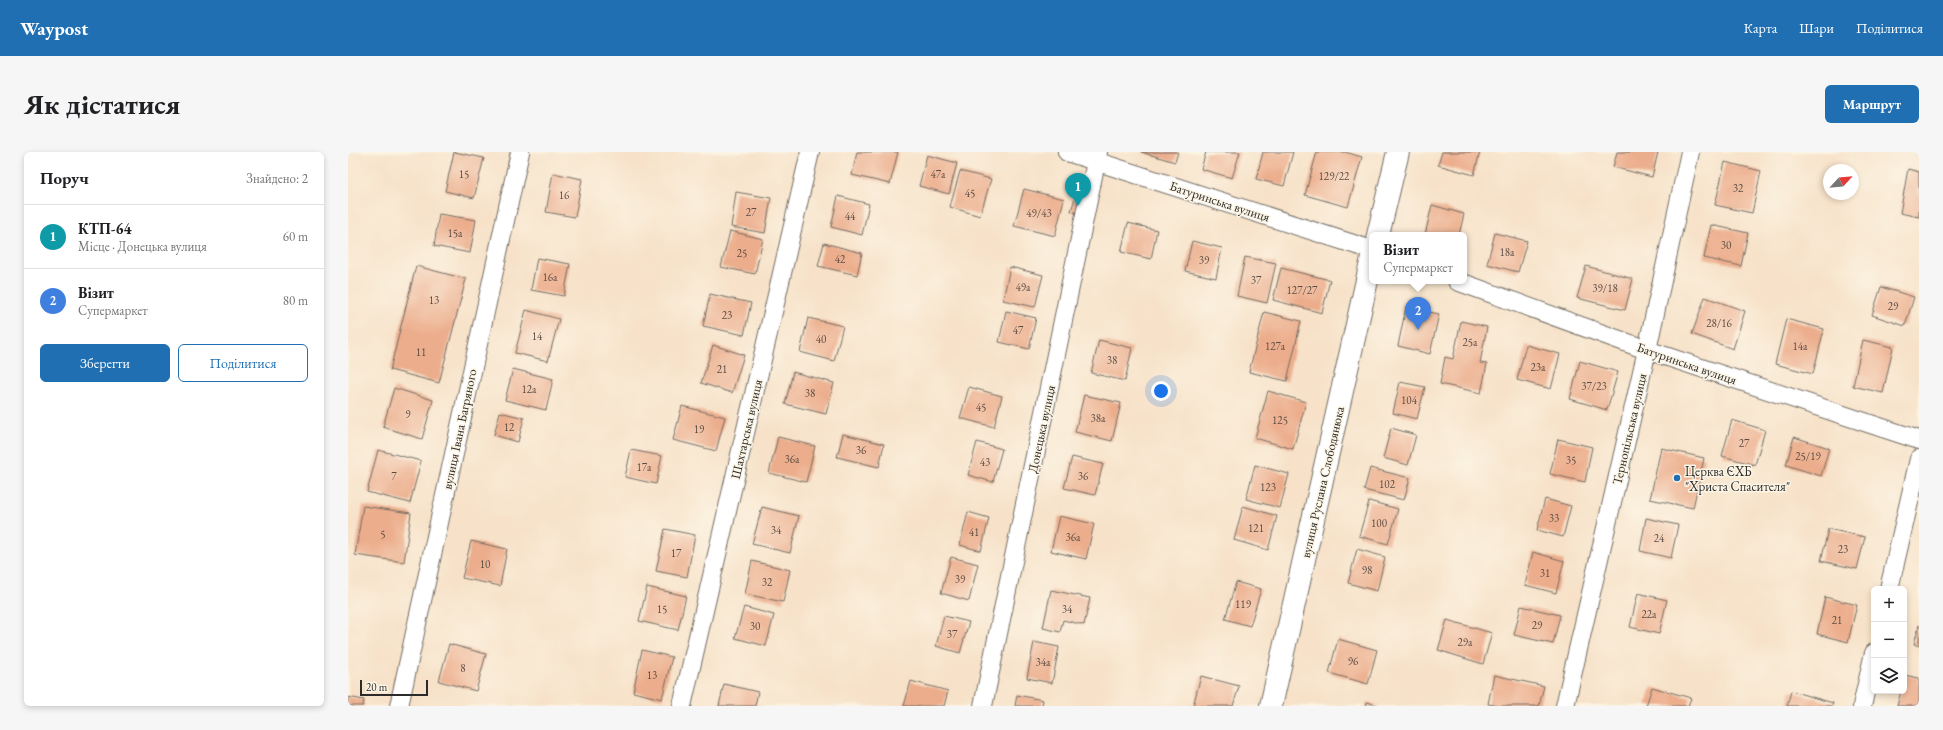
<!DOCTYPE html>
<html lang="uk">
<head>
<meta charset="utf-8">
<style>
  :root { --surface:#fff; --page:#f6f6f6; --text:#202124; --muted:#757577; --line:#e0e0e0; --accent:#1f6fb2 }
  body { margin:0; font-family:"EB Garamond",serif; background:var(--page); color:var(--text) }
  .controls { position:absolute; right:12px; bottom:12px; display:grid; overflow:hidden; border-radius:6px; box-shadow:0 2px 6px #0003 }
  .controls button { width:36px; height:36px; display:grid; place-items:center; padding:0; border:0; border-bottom:1px solid var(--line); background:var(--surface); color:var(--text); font:20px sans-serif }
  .compass { position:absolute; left:1475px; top:12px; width:36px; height:36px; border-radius:50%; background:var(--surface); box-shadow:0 2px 6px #0003; rotate:64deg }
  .scale { position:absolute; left:12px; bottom:10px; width:68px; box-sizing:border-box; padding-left:4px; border:2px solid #2b2b2b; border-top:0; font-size:11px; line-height:14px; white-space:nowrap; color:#2b2b2b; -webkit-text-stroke:3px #fcf5e5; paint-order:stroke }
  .you { position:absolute; left:813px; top:239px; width:14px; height:14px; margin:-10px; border:3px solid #fff; border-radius:50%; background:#1a73e8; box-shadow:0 0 0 6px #1a73e833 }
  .badge { display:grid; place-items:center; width:26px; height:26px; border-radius:50%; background:var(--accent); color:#fff; font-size:13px; font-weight:700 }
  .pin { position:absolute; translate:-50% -33px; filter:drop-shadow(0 1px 2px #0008) }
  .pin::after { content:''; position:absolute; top:21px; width:14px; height:12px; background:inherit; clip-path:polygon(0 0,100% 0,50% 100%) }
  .popup { position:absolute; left:1021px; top:80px; width:98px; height:52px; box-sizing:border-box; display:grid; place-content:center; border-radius:6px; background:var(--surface); filter:drop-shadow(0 1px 3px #0005); font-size:13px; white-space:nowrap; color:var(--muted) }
  .popup b { font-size:15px; color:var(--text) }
  .popup::after { content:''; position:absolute; left:50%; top:100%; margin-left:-8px; border:8px solid transparent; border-top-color:var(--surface) }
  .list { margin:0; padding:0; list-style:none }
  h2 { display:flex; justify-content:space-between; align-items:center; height:52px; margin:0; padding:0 16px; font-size:17px }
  h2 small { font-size:13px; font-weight:400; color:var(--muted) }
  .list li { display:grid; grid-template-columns:26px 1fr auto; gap:12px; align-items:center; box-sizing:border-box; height:64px; padding:0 16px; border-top:1px solid var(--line) }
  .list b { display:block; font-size:15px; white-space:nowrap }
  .list p { margin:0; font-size:13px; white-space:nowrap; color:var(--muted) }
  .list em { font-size:13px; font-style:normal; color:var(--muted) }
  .actions { display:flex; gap:8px; padding:12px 16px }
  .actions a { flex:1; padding:9px 0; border:1px solid var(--accent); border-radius:6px; text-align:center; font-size:14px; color:var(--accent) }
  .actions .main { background:var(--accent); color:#fff }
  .icon { flex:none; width:22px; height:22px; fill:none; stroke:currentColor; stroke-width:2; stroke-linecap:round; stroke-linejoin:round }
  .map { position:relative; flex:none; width:1571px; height:554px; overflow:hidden; border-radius:6px }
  header { display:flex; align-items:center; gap:24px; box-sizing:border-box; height:56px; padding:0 20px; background:var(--accent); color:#fff }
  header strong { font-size:19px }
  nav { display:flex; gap:22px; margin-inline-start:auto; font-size:14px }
  .intro { display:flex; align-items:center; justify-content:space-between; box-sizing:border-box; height:96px; padding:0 24px }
  h1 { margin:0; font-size:28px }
  .button { padding:10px 18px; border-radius:6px; background:var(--accent); color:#fff; font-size:14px; font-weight:700 }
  main { display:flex; gap:24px; padding:0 24px }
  aside { flex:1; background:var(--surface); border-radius:6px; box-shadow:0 2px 6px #0003 }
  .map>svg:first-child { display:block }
  .building { fill:#ecad8c }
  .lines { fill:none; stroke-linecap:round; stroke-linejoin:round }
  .minor-casing { stroke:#726b62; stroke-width:20 }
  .secondary-casing { stroke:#726b62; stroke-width:24 }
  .minor { stroke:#fff; stroke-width:18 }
  .secondary { stroke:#fff; stroke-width:22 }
  .poi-dot { fill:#1f6fb2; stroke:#fcf5e5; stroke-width:1.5 }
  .labels { text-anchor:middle; stroke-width:3; stroke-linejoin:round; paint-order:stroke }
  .number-label { font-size:11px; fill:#5b4c43 }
  .street-label { font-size:13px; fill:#2b2b2b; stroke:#fcf5e5 }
  .poi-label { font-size:13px; fill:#2b2b2b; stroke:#fcf5e5; text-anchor:start }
</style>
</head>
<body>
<header>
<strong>Waypost</strong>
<nav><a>Карта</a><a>Шари</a><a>Поділитися</a></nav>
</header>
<div class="intro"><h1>Як дістатися</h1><a class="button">Маршрут</a></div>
<main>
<aside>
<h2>Поруч<small>Знайдено: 2</small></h2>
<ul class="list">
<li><span class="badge" style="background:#0f9aa8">1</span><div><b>КТП-64</b><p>Місце · Донецька вулиця</p></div><em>60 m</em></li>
<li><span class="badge" style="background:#3f7fe0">2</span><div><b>Візит</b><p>Супермаркет</p></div><em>80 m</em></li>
</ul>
<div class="actions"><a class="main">Зберегти</a><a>Поділитися</a></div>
</aside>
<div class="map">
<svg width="1571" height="554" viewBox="0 0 1571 554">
  <rect width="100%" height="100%" fill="#fcf5e5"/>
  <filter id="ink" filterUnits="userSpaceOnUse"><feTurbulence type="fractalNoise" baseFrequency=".025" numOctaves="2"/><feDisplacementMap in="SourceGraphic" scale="8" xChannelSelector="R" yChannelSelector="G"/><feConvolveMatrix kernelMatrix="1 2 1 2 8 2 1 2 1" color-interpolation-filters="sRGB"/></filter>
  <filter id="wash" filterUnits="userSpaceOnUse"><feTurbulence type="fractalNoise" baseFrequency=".012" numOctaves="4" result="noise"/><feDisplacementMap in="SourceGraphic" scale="16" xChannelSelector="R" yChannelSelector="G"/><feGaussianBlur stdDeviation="0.9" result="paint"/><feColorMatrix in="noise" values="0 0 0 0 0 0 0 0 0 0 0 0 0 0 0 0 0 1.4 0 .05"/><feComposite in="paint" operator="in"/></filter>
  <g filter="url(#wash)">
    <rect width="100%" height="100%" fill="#f7e2c9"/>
    <g id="blocks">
      <!-- building -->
      <path class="building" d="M106,0l30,6 -10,40 -29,-7z
        M509,0h41l-8,32 -38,-9z
        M793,0h37l-3,10z
        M858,0h34l-8,26 -31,-9z
        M915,0h30l-9,34 -28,-7z
        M969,0h28l17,5 -14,50 -43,-12z
        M1094,0h38l-6,23 -36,-10z
        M1269,0h41l-6,25 -39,-10z
        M579,3l30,8 -8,31 -30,-8z
        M1377,10l36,9 -9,42 -37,-8z
        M1560,17l11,3v45l-19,-4z
        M612,19l31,8 -11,37 -30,-9z
        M205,21l29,6 -7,38 -29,-5z
        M676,37l40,10 -9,37 -41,-10z
        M388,40l35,6 -6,35 -34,-6z
        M490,44l31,8 -7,31 -31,-8z
        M727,46l9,3 -4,13 -9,-3z
        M1084,53l32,9 -5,21h-34z
        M91,62l37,6 -6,33 -36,-7z
        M780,71l29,7 -6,29 -30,-7z
        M1363,73l37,8 -7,33 -37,-8z
        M382,79l33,8 -8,35 -34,-7z
        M1147,81l32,8 -9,31 -31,-8z
        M844,89l30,7 -6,30 -31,-7z
        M476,91l38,10 -5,22 -39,-9z
        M897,105l31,6 -9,40 -30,-7z
        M189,106l33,6 -6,32 -33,-6z
        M68,114l50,13 -27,104 -49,-13z
        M1238,114l47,13 -8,31 -48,-12z
        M662,115l33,8 -8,32 -32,-7z
        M933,116l49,12 -8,33 -49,-13z
        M1533,135l33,10 -9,29 -33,-11z
        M362,142l41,9 -7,32 -41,-9z
        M1357,145l40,14 -12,38 -41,-15z
        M1058,155l33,7 -9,40 -32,-8z
        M178,158l33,9 -11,42 -33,-8z
        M658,159l30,7 -7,31 -30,-7z
        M916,160l37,9 -14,60 -38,-9z
        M460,166l35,8 -9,35 -34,-9z
        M1438,167l38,10 -11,45 -38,-10z
        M1113,169l26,6 -7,36 7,1 -6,29 -41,-9 5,-27 8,2z
        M751,188l33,8 -7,33 -34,-8z
        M1515,188l30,7 -10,46 -30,-7z
        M365,193l31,10 -12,38 -31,-10z
        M1178,193l34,9 -9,35 -34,-9z
        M1232,209l38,11 -11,38 -37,-11z
        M165,217l40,10 -7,31 -41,-10z
        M445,220l41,11 -8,31 -41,-10z
        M1052,230l25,5 -8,32 -24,-6z
        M621,235l33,9 -8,31 -34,-9z
        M46,236l39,12 -11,39 -39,-12z
        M920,239l38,11 -13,47 -38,-11z
        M736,243l37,8 -9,38 -37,-9z
        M334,254l43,11 -9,34 -43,-11z
        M152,260l24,6 -6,24 -24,-7z
        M1384,268l33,10 -10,35 -33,-9z
        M1043,276l25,7 -8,30 -25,-7z
        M495,282l41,10 -5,23 -42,-10z
        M430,285l37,9 -9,36 -37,-9z
        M1446,285l35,11 -8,28 -35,-11z
        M1210,287l34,8 -7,35 -35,-8z
        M629,290l25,7 -9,33 -25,-7z
        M1313,296l43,10 -11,50 -43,-9z
        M30,298l43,11 -11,42 -43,-11z
        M283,298l31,6 -6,28 -31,-7z
        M724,305l31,7 -8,31 -31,-7z
        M907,313l34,9 -9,34 -34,-9z
        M1022,316l40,10 -6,22 -40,-10z
        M1197,347l26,7 -8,31 -26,-7z
        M1021,349l29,8 -10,35 -29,-8z
        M15,354l48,7 -7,49 -49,-7z
        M895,354l34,10 -9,34 -34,-10z
        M414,355l37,9 -9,37 -38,-9z
        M620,360l21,6 -8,33 -21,-6z
        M711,364l35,8 -8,35 -35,-8z
        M1298,366l32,7 -7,33 -31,-7z
        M317,377l30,6 -8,42 -31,-6z
        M1480,377l37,8 -8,32 -36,-8z
        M123,389l36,8 -7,37 -38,-8z
        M1009,397l28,8 -8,34 -29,-8z
        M1185,400l31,9 -8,32 -31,-8z
        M603,405l27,7 -9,37 -28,-8z
        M404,409l38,9 -7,32 -38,-8z
        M888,430l25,7 -11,37 -25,-7z
        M299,435l39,9 -8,34 -39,-9z
        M703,438l39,8 -6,27 -21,-5 -3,12 -17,-4z
        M1290,441l29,7 -8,34 -29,-7z
        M1477,445l32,8 -9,37 -31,-8z
        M1173,454l39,9 -7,29 -39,-9z
        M396,455l30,8 -8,31 -31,-8z
        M596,464l25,6 -9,31 -24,-7z
        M1099,468l45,13 -9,31 -45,-14z
        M1571,473v21l-5,-2z
        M990,487l39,11 -9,34 -39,-11z
        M686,490l25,5 -7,36 -25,-5z
        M101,492l37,10 -10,37 -37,-10z
        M294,498l30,7 -10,42 -29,-7z
        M1146,523l50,11 -5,20h-40l-11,-2z
        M1556,523l15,3v28h-22l4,-15h3z
        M853,524l38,10 -6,20h-40z
        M563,529l37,10 -4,15h-40z
        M376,532l34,8 -3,14h-36z
        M1304,535l39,11 -3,8h-42z
        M1443,539l42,12 -1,3h-45z
        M669,543l26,5 -1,6h-27z
        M0,545l16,3 -1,6h-15z
        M1019,550l13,4h-14z"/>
    </g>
  </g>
  <g filter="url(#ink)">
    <use href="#blocks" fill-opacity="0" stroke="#726b62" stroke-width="1"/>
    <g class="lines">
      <defs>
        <path id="minor" d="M719,0l305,98
          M1109,129l190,69 272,90
          M1541,437l30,-130
          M51,554l121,-554
          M334,554l128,-554
          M635,554l115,-554
          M1217,554l82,-356 43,-198
          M1514,554l12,-53"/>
        <path id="secondary" d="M1030,83l20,-83
          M923,554l101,-448"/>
      </defs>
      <!-- minor casing -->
      <use href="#minor" class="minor-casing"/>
      <!-- secondary casing -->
      <use href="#secondary" class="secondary-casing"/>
      <!-- minor -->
      <use href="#minor" class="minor"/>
      <!-- secondary -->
      <use href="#secondary" class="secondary"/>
    </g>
  </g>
  <!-- markers -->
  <circle class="poi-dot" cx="1329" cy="326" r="4"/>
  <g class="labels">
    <!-- number labels -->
    <g class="number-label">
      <text x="116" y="26">15</text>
      <text x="590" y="26">47а</text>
      <text x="986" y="28">129/22</text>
      <text x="1390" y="40">32</text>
      <text x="622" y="45">45</text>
      <text x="216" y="47">16</text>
      <text x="403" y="64">27</text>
      <text x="691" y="65">49/43</text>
      <text x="502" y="68">44</text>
      <text x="107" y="85">15а</text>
      <text x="1378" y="97">30</text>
      <text x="1159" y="104">18а</text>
      <text x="394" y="105">25</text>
      <text x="492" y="111">42</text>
      <text x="856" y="112">39</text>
      <text x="202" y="129">16а</text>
      <text x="908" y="132">37</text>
      <text x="675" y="139">49а</text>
      <text x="1257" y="140">39/18</text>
      <text x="954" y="142">127/27</text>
      <text x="86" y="152">13</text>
      <text x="1545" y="158">29</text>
      <text x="379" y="167">23</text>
      <text x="1371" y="175">28/16</text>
      <text x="670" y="182">47</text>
      <text x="189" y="188">14</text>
      <text x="473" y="191">40</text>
      <text x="1122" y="194">25а</text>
      <text x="927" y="198">127а</text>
      <text x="1452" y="198">14а</text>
      <text x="73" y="204">11</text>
      <text x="764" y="212">38</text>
      <text x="1190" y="219">23а</text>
      <text x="374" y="221">21</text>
      <text x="1246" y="238">37/23</text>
      <text x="181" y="241">12а</text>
      <text x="462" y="245">38</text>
      <text x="1061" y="252">104</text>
      <text x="633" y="259">45</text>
      <text x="60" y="266">9</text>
      <text x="750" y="270">38а</text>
      <text x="932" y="272">125</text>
      <text x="161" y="279">12</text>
      <text x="351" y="281">19</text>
      <text x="1396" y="295">27</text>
      <text x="513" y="302">36</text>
      <text x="1460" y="308">25/19</text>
      <text x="444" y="311">36а</text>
      <text x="1223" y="312">35</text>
      <text x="637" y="314">43</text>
      <text x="296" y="319">17а</text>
      <text x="46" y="328">7</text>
      <text x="735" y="328">36</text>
      <text x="1039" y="336">102</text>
      <text x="920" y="339">123</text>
      <text x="1206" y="370">33</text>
      <text x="1031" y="375">100</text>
      <text x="908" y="380">121</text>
      <text x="428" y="382">34</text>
      <text x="626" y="384">41</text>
      <text x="35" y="386">5</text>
      <text x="725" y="389">36а</text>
      <text x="1311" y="390">24</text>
      <text x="1495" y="401">23</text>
      <text x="328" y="405">17</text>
      <text x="137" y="416">10</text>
      <text x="1019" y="422">98</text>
      <text x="1197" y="425">31</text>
      <text x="612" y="431">39</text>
      <text x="419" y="434">32</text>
      <text x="895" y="456">119</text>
      <text x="314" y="461">15</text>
      <text x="719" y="461">34</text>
      <text x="1301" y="466">22а</text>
      <text x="1489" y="472">21</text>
      <text x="1189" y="477">29</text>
      <text x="407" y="478">30</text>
      <text x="604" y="486">37</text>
      <text x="1117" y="494">29а</text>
      <text x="1005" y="513">96</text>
      <text x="695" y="514">34а</text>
      <text x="115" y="520">8</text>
      <text x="304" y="527">13</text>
    </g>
    <!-- street labels -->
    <g class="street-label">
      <text transform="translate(872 49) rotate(18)" y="5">Батуринська вулиця</text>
      <text transform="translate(1339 211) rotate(19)" y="5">Батуринська вулиця</text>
      <text transform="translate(111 277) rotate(-78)" y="5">вулиця Івана Багряного</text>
      <text transform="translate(398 277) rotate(-77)" y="5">Шахтарська вулиця</text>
      <text transform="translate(693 277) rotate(-78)" y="5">Донецька вулиця</text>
      <text transform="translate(1281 277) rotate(-77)" y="5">Тернопільська вулиця</text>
      <text transform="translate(974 330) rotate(-77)" y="5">вулиця Руслана Слободянюка</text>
    </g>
    <!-- poi labels -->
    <g class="poi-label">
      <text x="1337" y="324">Церква ЄХБ<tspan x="1337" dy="15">"Христа Спасителя"</tspan></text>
    </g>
  </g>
</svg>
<div class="controls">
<button>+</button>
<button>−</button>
<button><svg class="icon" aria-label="layers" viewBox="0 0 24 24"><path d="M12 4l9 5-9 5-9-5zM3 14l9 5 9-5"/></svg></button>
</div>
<svg class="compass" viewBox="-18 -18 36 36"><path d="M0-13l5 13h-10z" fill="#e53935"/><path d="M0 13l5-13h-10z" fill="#757577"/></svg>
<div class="scale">20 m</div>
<div class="you"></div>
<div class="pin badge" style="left:730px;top:54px;background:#0f9aa8">1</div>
<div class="pin badge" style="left:1070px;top:178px;background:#3f7fe0">2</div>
<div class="popup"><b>Візит</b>Супермаркет</div>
</div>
</main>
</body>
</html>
